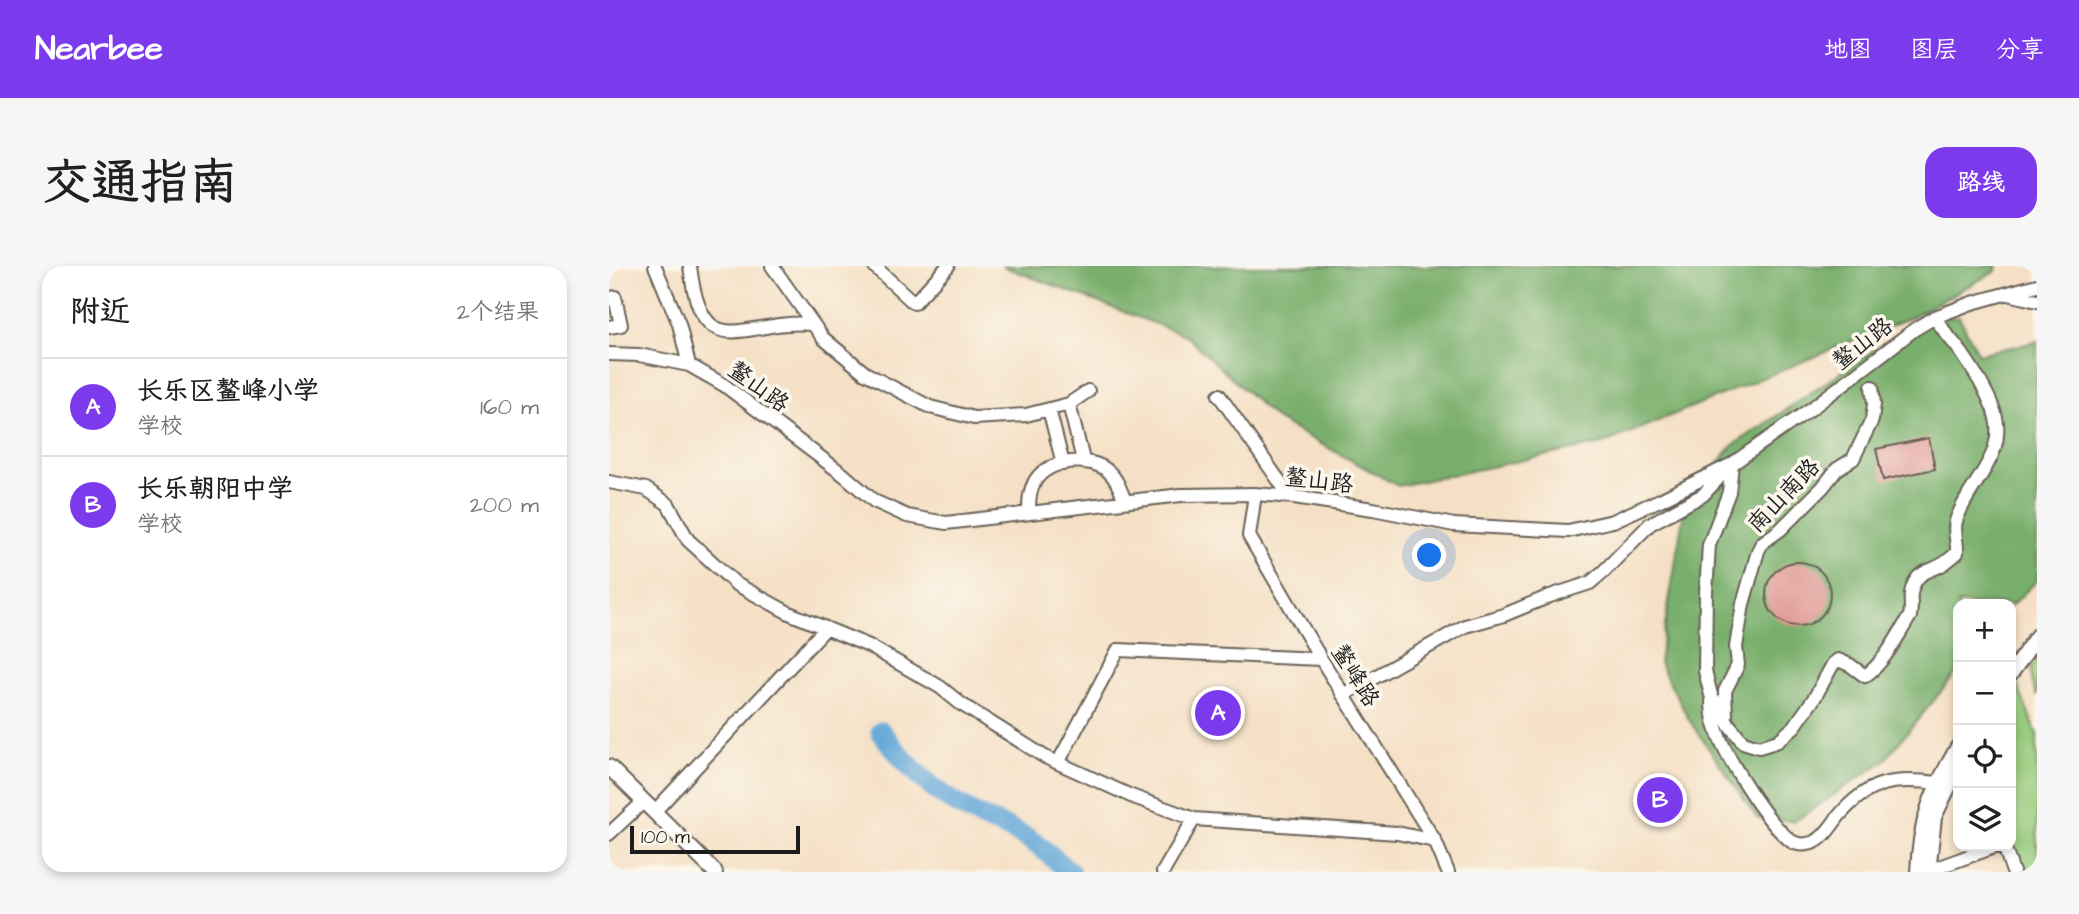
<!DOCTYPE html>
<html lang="zh">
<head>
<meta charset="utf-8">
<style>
  :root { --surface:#fff; --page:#f6f6f6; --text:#202124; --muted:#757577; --line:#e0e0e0; --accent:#7c3aed }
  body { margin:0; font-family:"Architects Daughter","LXGW WenKai TC",sans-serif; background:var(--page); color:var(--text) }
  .controls { position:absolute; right:21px; bottom:21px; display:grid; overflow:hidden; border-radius:14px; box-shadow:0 4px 10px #0003 }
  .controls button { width:63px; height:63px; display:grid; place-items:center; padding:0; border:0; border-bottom:2px solid var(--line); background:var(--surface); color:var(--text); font:35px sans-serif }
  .scale { position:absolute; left:21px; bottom:18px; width:170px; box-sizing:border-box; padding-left:7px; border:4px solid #1c1c1c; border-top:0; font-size:19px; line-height:24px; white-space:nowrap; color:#1c1c1c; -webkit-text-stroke:5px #fbf7ec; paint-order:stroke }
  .you { position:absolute; left:821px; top:290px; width:24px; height:24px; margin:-18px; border:5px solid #fff; border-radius:50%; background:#1a73e8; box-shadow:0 0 0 10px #1a73e833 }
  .badge { display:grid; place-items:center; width:46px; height:46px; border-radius:50%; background:var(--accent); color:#fff; font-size:23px; font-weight:700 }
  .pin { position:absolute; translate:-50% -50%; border:4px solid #fff; box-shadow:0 2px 7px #0006 }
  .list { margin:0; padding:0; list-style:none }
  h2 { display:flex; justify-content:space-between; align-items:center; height:91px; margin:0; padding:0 28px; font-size:30px }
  h2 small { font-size:23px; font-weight:400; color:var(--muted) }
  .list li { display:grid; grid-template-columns:46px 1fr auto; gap:21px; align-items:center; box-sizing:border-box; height:98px; padding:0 28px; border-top:2px solid var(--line) }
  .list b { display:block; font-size:26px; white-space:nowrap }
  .list p { margin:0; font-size:23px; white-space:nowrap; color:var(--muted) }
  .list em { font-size:23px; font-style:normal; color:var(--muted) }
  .icon { flex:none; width:38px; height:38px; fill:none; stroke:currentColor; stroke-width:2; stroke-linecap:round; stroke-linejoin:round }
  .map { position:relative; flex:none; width:1428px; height:606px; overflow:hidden; border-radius:21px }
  header { display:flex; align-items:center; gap:42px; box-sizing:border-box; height:98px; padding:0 35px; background:var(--accent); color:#fff }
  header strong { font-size:33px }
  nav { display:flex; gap:38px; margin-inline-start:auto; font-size:24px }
  .intro { display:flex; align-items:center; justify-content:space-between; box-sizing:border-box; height:168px; padding:0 42px }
  h1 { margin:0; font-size:49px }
  .button { padding:18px 32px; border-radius:21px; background:var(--accent); color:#fff; font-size:24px; font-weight:700 }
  main { display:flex; gap:42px; padding:0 42px }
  aside { flex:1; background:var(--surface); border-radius:21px; box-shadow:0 4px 10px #0003 }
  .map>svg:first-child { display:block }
  .green { fill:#97cb7c; stroke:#5a744c; stroke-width:2 }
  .forest { fill:#79af6c; stroke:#4a6644; stroke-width:2 }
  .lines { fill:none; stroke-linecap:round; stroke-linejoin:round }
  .river { stroke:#64a7d8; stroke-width:21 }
  .building { fill:#e09894 }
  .minor-casing { stroke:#686157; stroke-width:16 }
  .major-casing { stroke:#686157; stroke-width:18 }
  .minor { stroke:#fff; stroke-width:12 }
  .major { stroke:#fff; stroke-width:14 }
  .labels { text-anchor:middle; stroke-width:7; stroke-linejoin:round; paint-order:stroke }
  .street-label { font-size:23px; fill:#1c1c1c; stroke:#fbf7ec }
</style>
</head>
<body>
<header>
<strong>Nearbee</strong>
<nav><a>地图</a><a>图层</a><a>分享</a></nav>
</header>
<div class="intro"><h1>交通指南</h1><a class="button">路线</a></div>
<main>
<aside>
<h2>附近<small>2个结果</small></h2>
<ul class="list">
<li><span class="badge">A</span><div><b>长乐区鳌峰小学</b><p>学校</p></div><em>160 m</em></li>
<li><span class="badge">B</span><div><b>长乐朝阳中学</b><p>学校</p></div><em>200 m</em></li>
</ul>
</aside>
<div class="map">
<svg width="1428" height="606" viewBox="0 0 1428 606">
  <rect width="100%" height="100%" fill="#fbf7ec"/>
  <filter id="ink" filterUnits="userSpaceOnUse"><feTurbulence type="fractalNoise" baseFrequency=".0143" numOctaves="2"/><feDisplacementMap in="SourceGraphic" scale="14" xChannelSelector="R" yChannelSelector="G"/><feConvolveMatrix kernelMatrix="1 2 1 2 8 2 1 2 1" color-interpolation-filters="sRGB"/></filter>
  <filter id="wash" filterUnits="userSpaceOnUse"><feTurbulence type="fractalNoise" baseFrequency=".00686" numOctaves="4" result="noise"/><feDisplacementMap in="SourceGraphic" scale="28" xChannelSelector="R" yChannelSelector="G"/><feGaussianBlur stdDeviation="1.57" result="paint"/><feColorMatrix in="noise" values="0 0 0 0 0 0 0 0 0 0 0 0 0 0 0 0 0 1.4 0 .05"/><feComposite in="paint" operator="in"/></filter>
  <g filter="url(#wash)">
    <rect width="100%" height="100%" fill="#f5e0c5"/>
    <!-- green -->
    <path class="green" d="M1428,387v44c-6,-16 -9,-29 0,-44z
      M1408,419l20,50v137h-15l-11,-29v-146z"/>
    <!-- forest -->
    <path class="forest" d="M393,0h995l-1,5 -85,46 -309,127 -204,42 -121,-66 -92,-85z
      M1350,50l19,38 58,-12 1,-1v240l-26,25v-2h-53v67l-74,90 -89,60 -38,-3 -68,-98 -30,-58 26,-158 47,-58 182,-123z"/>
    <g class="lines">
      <!-- river -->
      <path class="river" d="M272,466c28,36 51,60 92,81 20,11 41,15 59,28 14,9 25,21 38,31"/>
    </g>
    <g id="blocks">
      <!-- building -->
      <path class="building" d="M1320,172l6,31 -52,11 -7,-31z
        M1157 328a32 32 0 1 1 64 0a32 32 0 1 1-64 0Z"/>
    </g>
  </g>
  <g filter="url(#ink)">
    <use href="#blocks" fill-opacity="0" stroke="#686157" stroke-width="2"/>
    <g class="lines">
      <defs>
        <path id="minor" d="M46,0l24,58 10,41
          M81,0c12,103 54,52 122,58
          M163,0l51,72 42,35 65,34 44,11 52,-3 43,-11 19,-13
          M265,0l40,37 34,-37
          M1399,28l29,7
          M0,33l6,-2 6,28 -12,2
          M0,88l30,1 50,10 35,20 120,90 30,26 33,15 39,7 235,-28 74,-1 39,3 79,12 81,16 114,6 45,-10 49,-22 70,-35 80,-56 103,-79 20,-12 37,-14 65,-18
          M610,129l63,90 12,12
          M460,138l14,56
          M440,143l14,55
          M1123,198l-3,28 -20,53 -3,47 -1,79 6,24 16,27 16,20 16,5 10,-3 9,-3 17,-15 20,-29 18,-33 5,-4 12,5 15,11c20,-14 32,-39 45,-60 2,-8 0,-15 1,-23 5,-23 17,-20 32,-29 5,-3 10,-8 14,-11 1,-11 -4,-22 -1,-32 13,-40 55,-67 37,-113 -8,-20 -20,-39 -32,-56 -9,-12 -19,-22 -26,-35
          M0,216l37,7 22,15 20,36 48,44 53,29 80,33 71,41 21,17 84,53 86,39 63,23
          M646,228l-6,42 72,123 114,182 13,31
          M420,247c0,-12 0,-21 6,-32 13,-22 56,-26 74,-9 8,7 12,19 16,29
          M734,429l122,-69 39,-11 46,-19 40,-13 14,-12 46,-47 53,-29 24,-26
          M1103,432c0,7 0,15 2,22 6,30 52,102 77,121 6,4 14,4 21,2 11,-3 19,-17 26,-26 30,-36 55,-40 100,-34
          M1117,449l-1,-24 13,-26 -2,-18 7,-43 15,-53 4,-8 18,-13 43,-43 14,-18 16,-10 19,-39 2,-16 -2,-17
          M449,497l60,-113 203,9
          M45,546l172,-184
          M0,568l35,-33
          M1395,580l9,26
          M1319,605l69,-25
          M554,606l31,-53 203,14 38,8"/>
        <path id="major" d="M1402,407l26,-37
          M0,501l106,105
          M1309,606c2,-53 14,-80 40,-125
          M1319,606l6,-55 24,-50"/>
      </defs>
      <!-- minor casing -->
      <use href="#minor" class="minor-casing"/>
      <!-- major casing -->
      <use href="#major" class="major-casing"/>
      <!-- minor -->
      <use href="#minor" class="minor"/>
      <!-- major -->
      <use href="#major" class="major"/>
    </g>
  </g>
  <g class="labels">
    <!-- street labels -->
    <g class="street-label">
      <text transform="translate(1253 77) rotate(-38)" y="8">鳌山路</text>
      <text transform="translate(150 120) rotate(36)" y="8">鳌山路</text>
      <text transform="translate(710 214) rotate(7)" y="8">鳌山路</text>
      <text transform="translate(1174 229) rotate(-46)" y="8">南山南路</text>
      <text transform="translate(747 409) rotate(58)" y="8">鳌峰路</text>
    </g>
  </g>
</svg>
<div class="controls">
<button>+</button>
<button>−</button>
<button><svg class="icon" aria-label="locate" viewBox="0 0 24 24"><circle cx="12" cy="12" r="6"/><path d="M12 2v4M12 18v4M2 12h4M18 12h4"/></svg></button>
<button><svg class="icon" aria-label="layers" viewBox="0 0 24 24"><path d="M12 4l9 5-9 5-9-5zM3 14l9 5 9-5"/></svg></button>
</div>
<div class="scale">100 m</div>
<div class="you"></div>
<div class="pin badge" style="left:609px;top:447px">A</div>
<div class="pin badge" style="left:1051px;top:534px">B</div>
</div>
</main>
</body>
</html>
